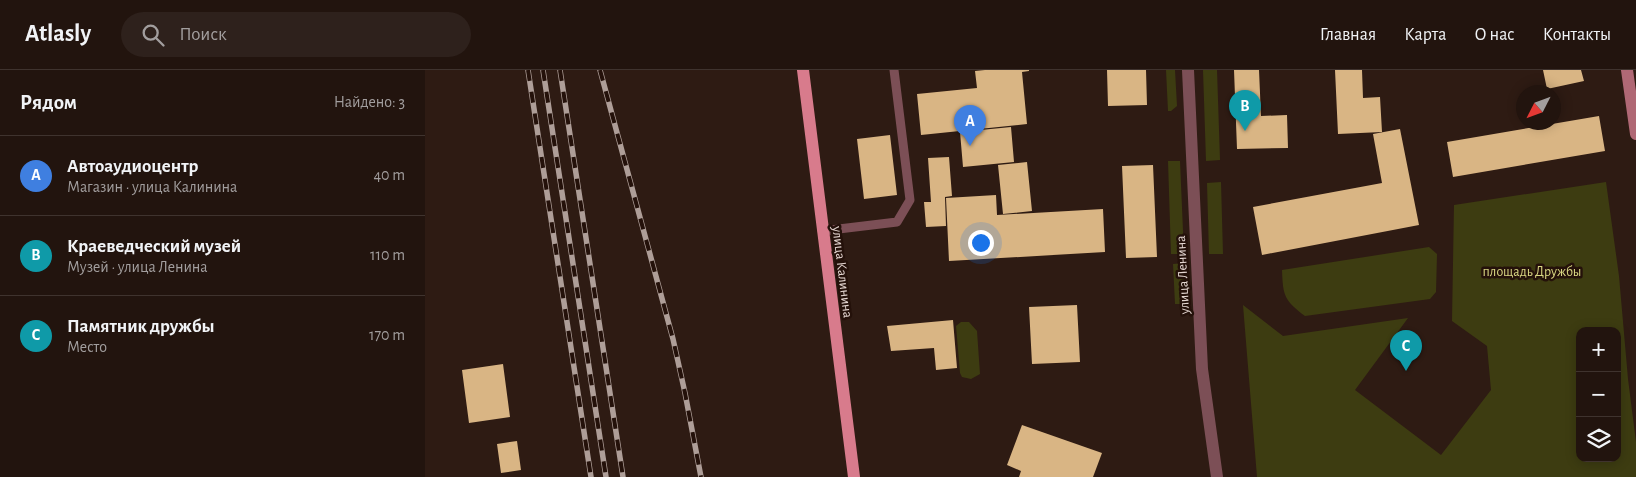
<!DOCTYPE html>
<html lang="ru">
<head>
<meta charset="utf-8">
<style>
  :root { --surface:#22140e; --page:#2e211c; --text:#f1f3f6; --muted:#a29e9e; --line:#3f332e; --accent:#2563eb }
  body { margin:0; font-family:"Alegreya Sans",sans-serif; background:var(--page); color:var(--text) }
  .controls { position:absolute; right:15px; bottom:15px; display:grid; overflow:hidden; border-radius:10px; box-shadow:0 2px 12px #0003 }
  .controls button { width:45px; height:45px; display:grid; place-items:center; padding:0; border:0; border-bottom:1px solid var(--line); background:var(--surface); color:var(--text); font:25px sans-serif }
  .compass { position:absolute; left:1091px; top:15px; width:45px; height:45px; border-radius:50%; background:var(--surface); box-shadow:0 2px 12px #0003; rotate:228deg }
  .you { position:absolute; left:555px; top:172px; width:18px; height:18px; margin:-12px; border:4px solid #fff; border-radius:50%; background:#1a73e8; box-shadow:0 0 0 8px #1a73e833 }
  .badge { display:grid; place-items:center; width:32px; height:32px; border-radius:50%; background:var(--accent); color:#fff; font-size:16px; font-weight:700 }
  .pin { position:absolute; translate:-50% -41px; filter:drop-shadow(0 1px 2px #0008) }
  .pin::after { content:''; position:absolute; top:26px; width:18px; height:15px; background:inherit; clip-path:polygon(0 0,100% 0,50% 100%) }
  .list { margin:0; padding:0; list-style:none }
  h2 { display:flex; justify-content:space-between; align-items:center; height:65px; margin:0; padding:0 20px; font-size:21px }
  h2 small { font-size:16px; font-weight:400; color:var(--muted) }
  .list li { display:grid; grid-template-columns:32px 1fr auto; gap:15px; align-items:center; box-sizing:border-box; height:80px; padding:0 20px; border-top:1px solid var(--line) }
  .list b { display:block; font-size:19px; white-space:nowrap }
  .list p { margin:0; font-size:16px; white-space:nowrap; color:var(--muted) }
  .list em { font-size:16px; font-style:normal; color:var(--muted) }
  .icon { flex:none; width:28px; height:28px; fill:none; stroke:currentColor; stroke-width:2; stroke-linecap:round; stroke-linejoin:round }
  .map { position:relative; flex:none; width:1211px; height:407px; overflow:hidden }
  header { display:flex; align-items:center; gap:30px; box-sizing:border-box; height:70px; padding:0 25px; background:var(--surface); border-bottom:1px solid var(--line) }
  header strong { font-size:24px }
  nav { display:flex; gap:28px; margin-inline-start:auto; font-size:18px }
  .search { width:350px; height:45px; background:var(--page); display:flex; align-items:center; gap:12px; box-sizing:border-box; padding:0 18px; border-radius:28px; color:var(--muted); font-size:19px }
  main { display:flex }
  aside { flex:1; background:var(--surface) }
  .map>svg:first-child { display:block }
  .green { fill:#3d3c11; fill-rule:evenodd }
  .building { fill:#d9b584 }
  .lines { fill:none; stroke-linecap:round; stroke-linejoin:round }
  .service { stroke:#7c4f56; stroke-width:9 }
  .minor { stroke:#7c4f56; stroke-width:12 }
  .secondary { stroke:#b06875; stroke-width:12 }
  .primary { stroke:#d87b8c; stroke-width:12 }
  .rail-casing { stroke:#ae9e98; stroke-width:5.5 }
  .rail { stroke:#24110a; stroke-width:4; stroke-dasharray:11; stroke-linecap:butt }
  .labels { text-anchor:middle; stroke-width:5; stroke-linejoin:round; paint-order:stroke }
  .park-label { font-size:14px; fill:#d9d783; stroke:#24110a }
  .street-label { font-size:14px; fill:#e4d6d1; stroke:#24110a }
</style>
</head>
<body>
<header>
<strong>Atlasly</strong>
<div class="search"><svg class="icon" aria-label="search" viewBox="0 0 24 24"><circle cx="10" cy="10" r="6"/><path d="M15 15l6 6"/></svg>Поиск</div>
<nav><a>Главная</a><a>Карта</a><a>О нас</a><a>Контакты</a></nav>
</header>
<main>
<aside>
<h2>Рядом<small>Найдено: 3</small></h2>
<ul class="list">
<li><span class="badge" style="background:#3f7fe0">A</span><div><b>Автоаудиоцентр</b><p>Магазин · улица Калинина</p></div><em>40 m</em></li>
<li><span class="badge" style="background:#0f9aa8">B</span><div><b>Краеведческий музей</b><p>Музей · улица Ленина</p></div><em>110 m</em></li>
<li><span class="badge" style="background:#0f9aa8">C</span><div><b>Памятник дружбы</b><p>Место</p></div><em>170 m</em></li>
</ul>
</aside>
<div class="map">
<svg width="1211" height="407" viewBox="0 0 1211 407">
  <rect width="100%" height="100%" fill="#2e1b13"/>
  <!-- green -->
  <path class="green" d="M741,0h9l2,36 -6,5h-3z
    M778,0h14l3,90 -14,1z
    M743,91h12l4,93h-13z
    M796,112l2,72h-14l-2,-71z
    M1181,112l13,94 9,103 8,63v35h-379l-14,-172 40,31 125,-18 -53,72 86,65 50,-65 -4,-44 -35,-25 2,-116zM1155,261h37v127h-37z
    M1004,177l8,7 -1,38 -6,7 -125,17c-21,-16 -22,-20 -23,-46z
    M759,193l2,37 -3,4h-8l-2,-40z
    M536,252h8l8,9 3,43 -9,5 -9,-2 -2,-4 -4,-47z"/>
  <!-- building -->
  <path class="building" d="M560,0h44v1l-7,1 5,52 -106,11 -4,-41 60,-6 -2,-17z
    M682,0h39l1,35 -39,1z
    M809,0h25l2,46 26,-1 1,33 -51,1z
    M910,0h27l1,28 17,-1 2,35 -44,2z
    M1118,0h38l3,11 -37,8z
    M1174,46l6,35 -152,26 -6,-35z
    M586,57l3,35 -51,5 -3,-35z
    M975,59l19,96 -157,30 -9,-48 129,-24 -9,-49z
    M465,65l7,60 -33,4 -7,-60z
    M524,87l3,39 -7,1 1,29 -20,1 -2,-25h7l-3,-44z
    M602,92l5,49 -29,3 -5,-49z
    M728,95l4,92 -31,1 -4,-92z
    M571,125l1,20 106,-6 2,43 -156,9 -3,-63z
    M652,235l3,57 -48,2 -3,-57z
    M528,250l4,48 -21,2 -2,-22 -43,3 -4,-25z
    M78,294l7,53 -41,6 -7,-53z
    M597,355l80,28 -9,24h-74l2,-6 -14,-6z
    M92,371l4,29 -20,3 -4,-29z"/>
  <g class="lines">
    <!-- service -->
    <path class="service" d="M397,161l75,-9 13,-22 -16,-130"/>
    <!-- minor -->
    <path class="minor" d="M763,0l14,299 15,108"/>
    <!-- secondary -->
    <path class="secondary" d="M1202,0l9,64"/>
    <!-- primary -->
    <path class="primary" d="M378,0l51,407"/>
    <defs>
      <path id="rail" d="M103,0l63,407
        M118,0l63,407
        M135,0l63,407
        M175,0l73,269 12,54 16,84"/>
    </defs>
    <!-- rail casing -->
    <use href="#rail" class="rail-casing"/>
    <!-- rail -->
    <use href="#rail" class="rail"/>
  </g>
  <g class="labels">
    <!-- park labels -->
    <g class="park-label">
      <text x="1107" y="206">площадь Дружбы</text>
    </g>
    <!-- street labels -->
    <g class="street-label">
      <text transform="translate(418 202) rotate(83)" y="5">улица Калинина</text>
      <text transform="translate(757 205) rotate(-93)" y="5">улица Ленина</text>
    </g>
  </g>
</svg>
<div class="controls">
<button>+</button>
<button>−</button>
<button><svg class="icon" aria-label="layers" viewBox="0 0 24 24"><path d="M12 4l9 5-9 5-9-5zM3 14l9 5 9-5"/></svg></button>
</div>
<svg class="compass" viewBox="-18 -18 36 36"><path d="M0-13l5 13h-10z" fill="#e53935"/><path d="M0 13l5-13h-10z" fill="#a29e9e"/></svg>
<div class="you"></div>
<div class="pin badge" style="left:545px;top:76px;background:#3f7fe0">A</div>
<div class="pin badge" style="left:820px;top:61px;background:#0f9aa8">B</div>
<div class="pin badge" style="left:981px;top:301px;background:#0f9aa8">C</div>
</div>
</main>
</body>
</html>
